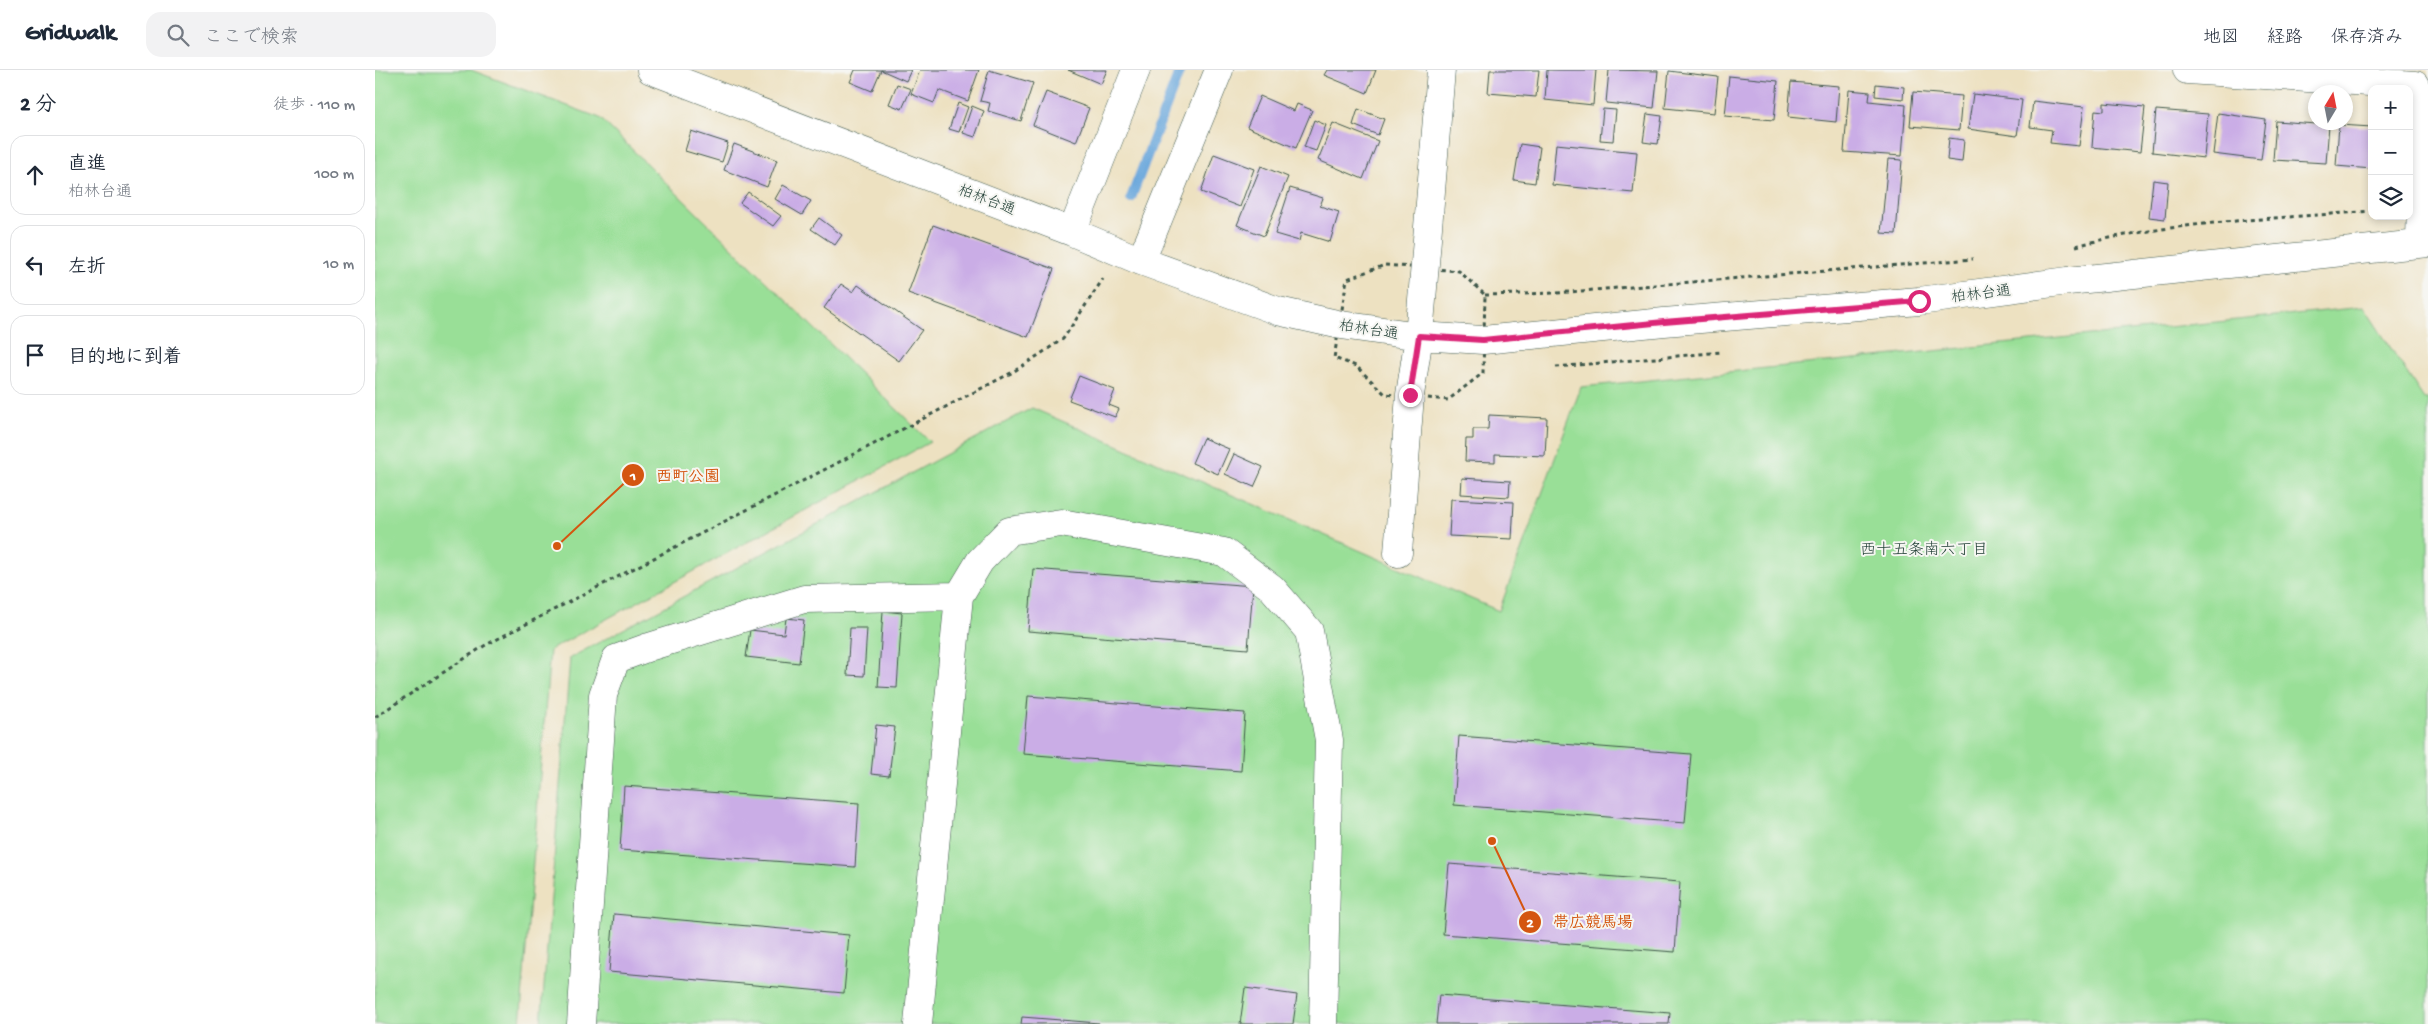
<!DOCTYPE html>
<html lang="ja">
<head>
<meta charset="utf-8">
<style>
  :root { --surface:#fff; --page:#f2f2f3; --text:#1f2937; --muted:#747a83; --line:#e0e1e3 }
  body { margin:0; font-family:"Gochi Hand","Klee One",sans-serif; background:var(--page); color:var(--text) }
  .controls { position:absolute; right:15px; top:15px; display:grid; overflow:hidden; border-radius:10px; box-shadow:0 2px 8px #0003 }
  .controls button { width:45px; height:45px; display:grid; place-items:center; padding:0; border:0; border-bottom:1px solid var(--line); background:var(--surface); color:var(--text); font:25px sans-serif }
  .compass { position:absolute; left:1933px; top:15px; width:45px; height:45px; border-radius:50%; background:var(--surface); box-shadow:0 2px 8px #0003; rotate:10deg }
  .stop { position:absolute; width:15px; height:15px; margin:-11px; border:4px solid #db2777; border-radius:50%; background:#fff }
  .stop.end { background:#db2777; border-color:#fff; box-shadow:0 1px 5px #0008 }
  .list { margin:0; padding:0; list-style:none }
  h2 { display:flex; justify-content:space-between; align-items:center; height:65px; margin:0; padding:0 20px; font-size:21px }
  h2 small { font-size:16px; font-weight:400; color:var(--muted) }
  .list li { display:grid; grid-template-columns:32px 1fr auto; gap:15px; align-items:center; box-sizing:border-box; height:80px; margin:0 10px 10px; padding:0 10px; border:1px solid var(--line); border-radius:15px }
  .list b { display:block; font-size:19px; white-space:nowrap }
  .list p { margin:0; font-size:16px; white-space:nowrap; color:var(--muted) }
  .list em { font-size:16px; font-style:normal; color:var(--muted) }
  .icon { flex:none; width:28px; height:28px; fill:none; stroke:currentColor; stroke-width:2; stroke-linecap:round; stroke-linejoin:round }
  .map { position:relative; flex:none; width:2053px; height:954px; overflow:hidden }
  header { display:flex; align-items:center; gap:30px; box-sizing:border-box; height:70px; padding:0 25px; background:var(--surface); border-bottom:1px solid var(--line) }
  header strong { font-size:24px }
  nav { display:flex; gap:28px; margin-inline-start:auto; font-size:18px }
  .search { width:350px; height:45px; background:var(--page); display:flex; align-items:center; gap:12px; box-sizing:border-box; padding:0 18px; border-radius:15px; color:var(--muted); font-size:19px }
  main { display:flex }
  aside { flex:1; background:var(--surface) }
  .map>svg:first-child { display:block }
  .green { fill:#99df97; stroke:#5c8e66 }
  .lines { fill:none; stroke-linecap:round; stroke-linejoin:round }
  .stream { stroke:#6ba7dc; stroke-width:10 }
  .building { fill:#caade6 }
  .minor-casing { stroke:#3e5649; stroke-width:29 }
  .path { stroke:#3e5649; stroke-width:3; stroke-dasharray:4 4; stroke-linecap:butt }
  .minor { stroke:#fff; stroke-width:28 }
  .route { stroke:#db2777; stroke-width:6 }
  .labels { text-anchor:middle; stroke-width:4; stroke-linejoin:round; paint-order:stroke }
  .street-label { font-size:15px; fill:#1f3d34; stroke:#f6f6f2 }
  .neighbourhood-label { font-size:16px; fill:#1f3d34; stroke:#f6f6f2 }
  .leader { fill:none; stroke:#d45610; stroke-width:2 }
  .callout-dot { fill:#d45610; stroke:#f6f6f2; stroke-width:2 }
  .mark-label { font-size:15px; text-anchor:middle; font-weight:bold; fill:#fff }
  .callout-label { font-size:16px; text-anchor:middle; font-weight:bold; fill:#d45610; stroke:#f6f6f2; stroke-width:4; stroke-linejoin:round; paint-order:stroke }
</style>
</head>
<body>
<header>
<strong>Gridwalk</strong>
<div class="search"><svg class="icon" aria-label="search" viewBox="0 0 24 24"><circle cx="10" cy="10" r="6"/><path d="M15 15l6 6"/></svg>ここで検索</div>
<nav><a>地図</a><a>経路</a><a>保存済み</a></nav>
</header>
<main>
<aside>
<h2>2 分<small>徒歩 · 110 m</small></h2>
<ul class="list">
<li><svg class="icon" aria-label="ahead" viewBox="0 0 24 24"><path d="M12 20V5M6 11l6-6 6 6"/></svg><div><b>直進</b><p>柏林台通</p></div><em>100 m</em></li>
<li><svg class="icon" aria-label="left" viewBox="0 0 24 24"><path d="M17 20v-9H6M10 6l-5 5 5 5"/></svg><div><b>左折</b></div><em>10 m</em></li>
<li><svg class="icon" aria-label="arrive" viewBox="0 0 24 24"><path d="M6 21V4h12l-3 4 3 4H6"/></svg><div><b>目的地に到着</b></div></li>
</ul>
</aside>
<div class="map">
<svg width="2053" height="954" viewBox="0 0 2053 954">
  <rect width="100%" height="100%" fill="#f6f6f2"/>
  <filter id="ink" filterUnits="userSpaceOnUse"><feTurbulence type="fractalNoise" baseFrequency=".02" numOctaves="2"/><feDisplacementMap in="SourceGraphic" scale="10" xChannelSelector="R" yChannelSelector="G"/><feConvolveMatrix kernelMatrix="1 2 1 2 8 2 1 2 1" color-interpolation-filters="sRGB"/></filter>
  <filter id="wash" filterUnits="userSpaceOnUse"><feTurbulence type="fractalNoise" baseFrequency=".0096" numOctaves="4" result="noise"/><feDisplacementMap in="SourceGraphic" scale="20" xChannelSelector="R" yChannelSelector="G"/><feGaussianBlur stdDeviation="1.12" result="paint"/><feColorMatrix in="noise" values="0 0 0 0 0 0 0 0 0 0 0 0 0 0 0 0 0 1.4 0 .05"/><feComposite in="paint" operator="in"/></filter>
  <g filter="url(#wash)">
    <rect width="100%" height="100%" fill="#ede1c1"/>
    <!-- green -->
    <path class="green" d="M0,0h96l129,48 330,324 -380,208 -30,374h-145z
      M1989,237l60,92h4v625h-1887l29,-366 462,-250 467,203 82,-224z"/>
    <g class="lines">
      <!-- stream -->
      <path class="stream" d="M756,128l49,-128"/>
    </g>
    <g id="blocks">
      <!-- building -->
      <path class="building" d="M480,0h56l-5,11 -25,-11 -9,21 -22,-9z
        M545,0h59l-11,31 -29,-11 -5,13 -23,-9z
        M614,0l44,13 -12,38 -33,-10 2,-8 -10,-2z
        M693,0h39l-6,14z
        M952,0h49l-9,23 -43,-18z
        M1115,0h49l-3,27 -48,-4z
        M1172,0h49l-3,35 -48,-5z
        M1234,0l49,1 -4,37 -48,-5z
        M1294,1l49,6 -4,36 -49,-5z
        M1354,6l49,5 -4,39 -49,-4z
        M1416,12l48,4 -3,36 -48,-5z
        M522,14l14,5 -9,20 -13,-5z
        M1501,14l28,3 -1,12 -28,-3z
        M1474,20l21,2 -1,9 37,4 -4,51 -58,-4z
        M671,22l43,16 -13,34 -43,-17z
        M1538,22l49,4 -3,34 -49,-4z
        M1598,24l49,6 -5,36 -49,-7z
        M885,26l34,15 3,-7 15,6 -16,38 -49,-21z
        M1658,31l51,6 -5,39 -29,-3 2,-13 -22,-3z
        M583,33l10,4 -9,25 -10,-3z
        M1729,33l41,4 -5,45 -48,-5 3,-37 9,1z
        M597,36l12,5 -9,26 -12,-4z
        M983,39l26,10 -6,16 -25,-10z
        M1228,39l13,1 -3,31 -13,-1z
        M1781,40l52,4 -4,44 -52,-6z
        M1843,43l48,7 -5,40 -48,-6z
        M1272,44l15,2 -4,28 -15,-2z
        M939,50l12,5 -10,26 -12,-4z
        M1901,51l53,4 -3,38 -53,-3z
        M958,53l45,18 -15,38 -45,-19z
        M1964,55l33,2v42l-36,-3z
        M316,61l37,12 -6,19 -37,-11z
        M1574,68l15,2 -2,22 -15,-2z
        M359,74l43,16 -10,27 -43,-17z
        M1145,74l20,3 -5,36 -21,-3z
        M1181,74l81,8 -4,41 -81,-8z
        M839,84l40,15 -14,38 -39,-15z
        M1513,89l14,1 -6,74 -15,-1z
        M886,96l27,11 -24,59 -27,-11z
        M1778,110l15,2 -3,37 -16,-2z
        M408,115l28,16 -9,14 -27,-16z
        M915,118l33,10 -3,8 19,6 -9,30 -29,-9 -2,8 -24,-7z
        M373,122l33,24 -8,10 -33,-23z
        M444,148l23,17 -7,10 -24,-16z
        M558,155l121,44 -26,68 -120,-44z
        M466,214l12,8 5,-7 64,45 -23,31 -75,-53z
        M704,306l36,14 -6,15 10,4 -4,8 -46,-17z
        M1114,345l58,3 -2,38 -50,-2v8l-30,-1 1,-22h7v-10h15z
        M828,368l26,11 -11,25 -26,-11z
        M859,384l29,13 -9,20 -29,-13z
        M1087,408l48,3 -1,16 -48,-3z
        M1076,429l63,3 -2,37 -63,-3z
        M658,499l220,17 -5,63 -220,-18z
        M508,541l19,2 -5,75 -19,-1z
        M411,548l18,2 -5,43 -53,-6 4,-27 34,4z
        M475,558h17l-3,48 -17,-1z
        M653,626l217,17 -4,58 -218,-17z
        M501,655l19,2 -6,49 -18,-2z
        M1084,666l232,18 -6,69 -231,-18z
        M249,716l235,17 -4,64 -235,-17z
        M1074,794l231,18 -5,70 -232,-18z
        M239,844l235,21 -5,58 -235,-21z
        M870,918l52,7 -4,29h-53z
        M1064,925l231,18 -1,11h-233z
        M647,947l77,6v1h-78z"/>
    </g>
  </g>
  <g filter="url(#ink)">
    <use href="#blocks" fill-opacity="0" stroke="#3e5649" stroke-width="1"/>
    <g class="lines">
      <defs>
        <path id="minor" d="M276,0l421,162 69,29 137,50 63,14 78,11 64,4 181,-18 255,-21 149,-20 360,-38
          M1812,0l228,15 8,21 -3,137
          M697,162l64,-162
          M766,191l78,-191
          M1023,483l12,-158 9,-59 22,-266
          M206,954l22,-329 13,-36 33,-12 155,-48 155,-3
          M543,954l41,-428 21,-35 29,-30 52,-8 163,29 48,36 37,43 20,109 -6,284"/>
      </defs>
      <!-- minor casing -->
      <use href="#minor" class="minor-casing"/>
      <!-- path -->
      <path class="path" d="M1701,176c95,-25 198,-27 296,-35
        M1010,195l74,6 26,24 -2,78 -35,27 -63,-6 -29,-28 -22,-8 13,-79z
        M1110,225l72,-2 416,-34
        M1181,297l166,-15
        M0,647l109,-71 529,-274 50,-33 40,-60"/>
      <!-- minor -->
      <use href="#minor" class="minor"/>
    </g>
  </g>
  <g class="lines" filter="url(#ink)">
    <!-- route -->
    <path class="route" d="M1035,325l9,-59 64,4 181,-18 255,-21"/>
  </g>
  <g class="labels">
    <!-- street labels -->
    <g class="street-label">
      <text transform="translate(612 129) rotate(21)" y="5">柏林台通</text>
      <text transform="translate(1606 223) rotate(-7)" y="5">柏林台通</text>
      <text transform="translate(994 259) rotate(9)" y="5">柏林台通</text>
    </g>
    <!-- neighbourhood labels -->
    <g class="neighbourhood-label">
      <text x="1549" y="484">西十五条南六丁目</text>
    </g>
  </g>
  <!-- callouts -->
  <path class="leader" d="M182 476L258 405M1117 771L1155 852"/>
  <g class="callout-dot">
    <circle cx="182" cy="476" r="5"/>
    <circle cx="1117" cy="771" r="5"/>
    <circle cx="258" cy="405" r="12"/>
    <circle cx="1155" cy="852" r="12"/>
  </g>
  <g class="mark-label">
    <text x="258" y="410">1</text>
    <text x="1155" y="857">2</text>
  </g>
  <g class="callout-label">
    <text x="313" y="411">西町公園</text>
    <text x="1218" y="857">帯広競馬場</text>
  </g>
</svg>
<div class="controls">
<button>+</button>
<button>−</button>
<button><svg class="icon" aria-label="layers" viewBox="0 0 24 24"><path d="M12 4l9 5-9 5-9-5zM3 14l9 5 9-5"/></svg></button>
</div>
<svg class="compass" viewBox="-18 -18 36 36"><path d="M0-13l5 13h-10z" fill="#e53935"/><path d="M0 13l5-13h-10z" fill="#747a83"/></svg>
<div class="stop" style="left:1544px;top:231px"></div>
<div class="stop end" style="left:1035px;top:325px"></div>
</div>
</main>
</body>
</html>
